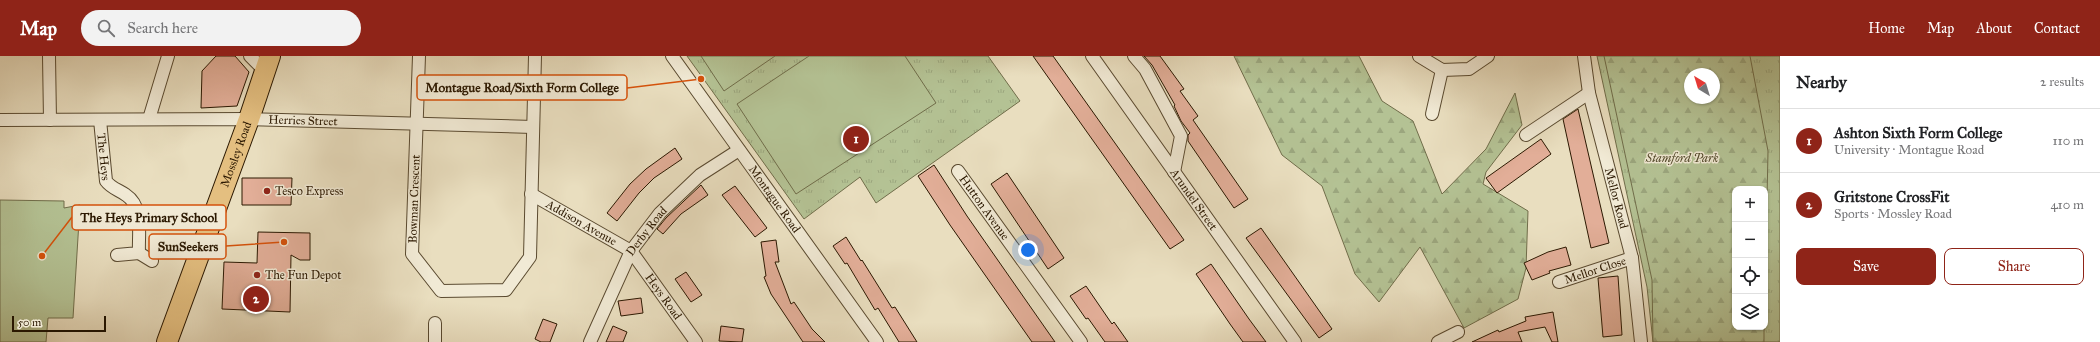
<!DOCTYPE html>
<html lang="en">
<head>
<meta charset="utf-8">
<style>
  :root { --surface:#fff; --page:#f2f2f2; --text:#202124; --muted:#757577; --line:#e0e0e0; --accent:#8f2418 }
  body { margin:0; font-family:"IM FELL Great Primer",serif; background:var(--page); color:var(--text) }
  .controls { position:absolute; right:12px; bottom:12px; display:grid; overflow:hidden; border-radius:8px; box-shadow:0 1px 3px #0004 }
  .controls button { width:36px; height:36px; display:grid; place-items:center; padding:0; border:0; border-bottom:1px solid var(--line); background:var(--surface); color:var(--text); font:20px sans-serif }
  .compass { position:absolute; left:1684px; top:12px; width:36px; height:36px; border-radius:50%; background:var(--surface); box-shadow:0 1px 3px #0004; rotate:322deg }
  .scale { position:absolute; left:12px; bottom:10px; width:94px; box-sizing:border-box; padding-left:4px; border:2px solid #2b1801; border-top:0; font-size:11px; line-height:14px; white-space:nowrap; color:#2b1801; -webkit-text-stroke:3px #f1ead5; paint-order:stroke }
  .you { position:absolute; left:1028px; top:194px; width:14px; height:14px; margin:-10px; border:3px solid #fff; border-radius:50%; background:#1a73e8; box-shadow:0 0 0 6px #1a73e833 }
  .badge { display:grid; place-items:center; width:26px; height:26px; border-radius:50%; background:var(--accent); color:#fff; font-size:13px; font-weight:700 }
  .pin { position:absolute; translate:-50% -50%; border:2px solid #fff; box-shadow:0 1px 4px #0006 }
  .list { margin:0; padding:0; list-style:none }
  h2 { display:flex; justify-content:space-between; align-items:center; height:52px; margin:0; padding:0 16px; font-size:17px }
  h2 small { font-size:13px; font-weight:400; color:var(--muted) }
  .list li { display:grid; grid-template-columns:26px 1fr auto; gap:12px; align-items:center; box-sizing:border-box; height:64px; padding:0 16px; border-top:1px solid var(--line) }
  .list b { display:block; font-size:15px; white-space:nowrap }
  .list p { margin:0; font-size:13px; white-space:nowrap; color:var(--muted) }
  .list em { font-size:13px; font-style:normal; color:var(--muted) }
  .actions { display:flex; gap:8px; padding:12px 16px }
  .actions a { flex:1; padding:9px 0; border:1px solid var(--accent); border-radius:8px; text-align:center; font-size:14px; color:var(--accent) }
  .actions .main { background:var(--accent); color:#fff }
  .icon { flex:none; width:22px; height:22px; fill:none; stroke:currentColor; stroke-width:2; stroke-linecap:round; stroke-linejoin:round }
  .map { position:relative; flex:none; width:1780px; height:286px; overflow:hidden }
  header { display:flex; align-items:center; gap:24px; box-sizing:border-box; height:56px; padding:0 20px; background:var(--accent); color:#fff }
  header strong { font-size:19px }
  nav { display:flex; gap:22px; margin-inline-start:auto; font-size:14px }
  .search { width:280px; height:36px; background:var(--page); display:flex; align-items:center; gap:10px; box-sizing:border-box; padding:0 14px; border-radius:22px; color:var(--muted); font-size:15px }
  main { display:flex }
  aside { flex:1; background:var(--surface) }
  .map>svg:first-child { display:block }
  .grass { fill:url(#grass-tufts); stroke:#706d4a; fill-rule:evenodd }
  .forest { fill:url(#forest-firs); stroke:#706d4a; fill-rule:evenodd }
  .pitch { fill:#b4c294; stroke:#706d4a }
  .building { fill:#e2ae98; stroke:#2b1801 }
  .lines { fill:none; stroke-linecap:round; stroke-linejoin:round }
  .minor-casing { stroke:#5a4a30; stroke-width:14 }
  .primary-casing { stroke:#2b1801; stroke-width:22 }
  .minor { stroke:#f1ead5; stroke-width:12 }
  .primary { stroke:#e4bf80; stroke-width:20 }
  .poi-dot { fill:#8f2418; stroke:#f1ead5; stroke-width:1.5 }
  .labels { text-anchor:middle; stroke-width:3; stroke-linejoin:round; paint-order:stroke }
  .street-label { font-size:12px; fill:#2b1801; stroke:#f1ead5 }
  .park-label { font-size:12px; font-style:italic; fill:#544b2d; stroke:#f1ead5 }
  .poi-label { font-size:12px; fill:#2b1801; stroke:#f1ead5; text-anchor:start }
  .leader { fill:none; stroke:#d5520b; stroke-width:1.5 }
  .callout-dot { fill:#d5520b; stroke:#f1ead5; stroke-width:1.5 }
  .callout { fill:#f1ead5; stroke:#d5520b; stroke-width:1.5 }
  .callout-label { font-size:13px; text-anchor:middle; font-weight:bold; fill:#2b1801 }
</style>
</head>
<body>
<header>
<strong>Map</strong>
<div class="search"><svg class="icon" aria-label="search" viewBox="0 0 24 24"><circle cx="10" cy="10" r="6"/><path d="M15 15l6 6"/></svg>Search here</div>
<nav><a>Home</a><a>Map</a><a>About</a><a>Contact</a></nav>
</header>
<main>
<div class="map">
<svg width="1780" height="286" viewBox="0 0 1780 286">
  <defs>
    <pattern id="grass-tufts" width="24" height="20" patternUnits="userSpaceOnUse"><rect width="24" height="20" fill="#b4c294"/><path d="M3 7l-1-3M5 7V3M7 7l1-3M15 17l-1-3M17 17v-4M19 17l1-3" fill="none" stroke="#9ba67e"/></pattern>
    <pattern id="forest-firs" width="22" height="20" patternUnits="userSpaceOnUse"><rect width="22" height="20" fill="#b4c294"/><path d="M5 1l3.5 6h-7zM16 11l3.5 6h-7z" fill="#9ba67e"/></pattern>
  </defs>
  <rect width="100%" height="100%" fill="#e9debf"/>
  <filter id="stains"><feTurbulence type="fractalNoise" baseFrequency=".005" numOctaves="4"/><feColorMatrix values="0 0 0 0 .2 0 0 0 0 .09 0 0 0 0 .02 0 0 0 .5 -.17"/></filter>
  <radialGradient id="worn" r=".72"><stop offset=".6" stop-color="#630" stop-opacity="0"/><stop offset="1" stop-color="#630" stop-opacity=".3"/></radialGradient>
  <!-- grass -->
  <path class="grass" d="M687,0h301l32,45 -144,102 -16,-26 -56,42z
    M1597,0h183v286h-127l-6,-55zM1690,18h24v24h-24zM1735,133h30v138h-30z"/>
  <!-- forest -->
  <path class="forest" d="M1234,0h125l23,45 31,20 29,73 44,-45 29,-56 7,32 -36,47 -3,12 45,27 -2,57 -8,31 -54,29 -44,-81 -41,55 -24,-28 -33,-88 -40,-31z
    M1604,0h146l18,95 -3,147v-109h-30v138h29v15h-111l-1,-62zM1690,18h24v24h-24z"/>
  <!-- pitch -->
  <path class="pitch" d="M701,0h74l-51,35z
    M809,0h96l31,47 -140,91 -59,-90z
    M0,144l64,1v7l16,-3 -7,113h-25l-2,24h-46z"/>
  <!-- building -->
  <path class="building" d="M216,0h19l14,16 -12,34 -36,2 1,-37z
    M1033,0h20l131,184 -14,9z
    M1144,0h16l24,33 -4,2 18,25 -5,4 55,79 -14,9 -46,-67v-6l2,-2 -9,-12 -7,-15 1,-1 -23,-40z
    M1578,53l31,134 -18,5 -28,-129z
    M1541,83l10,15 -54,39 -11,-15z
    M675,92l7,11 -28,19 -15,15 -22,28 -10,-8 23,-29 16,-15z
    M934,109l33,51 88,126h-23l-82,-117 -32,-49z
    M1007,117l57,85 -16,11 -57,-85z
    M242,122h50l-1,27h-49z
    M701,129l7,10 -27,19 -18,20 -6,-5 9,-11z
    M735,130l32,42 -12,9 -33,-42z
    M1261,172l71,101 -13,9 -73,-100z
    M258,176l52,1v27h-10l-9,-5 -1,57 -68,-3 2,-47 33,1z
    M846,181l15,24 1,-1 30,48 3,-1 22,35h-18l-21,-34 -3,2 -28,-47 -2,1 -12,-18z
    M776,184l3,22h-4l16,42 3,-2 18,27 13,13h-22l-32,-48 -7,-17 2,-1 -5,-34z
    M1566,191l5,18 -22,6 1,2 -18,7 -8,-17 24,-11z
    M1211,208l38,55 17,23h-23l-13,-18 -34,-50z
    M686,216l16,23 -11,7 -16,-23z
    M1618,220l4,59 -19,2 -5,-59z
    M1086,230l26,38 2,-2 14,20h-23l-17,-24 -2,1 -16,-23z
    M641,242l2,15 -22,3 -3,-15z
    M1553,256l5,30h-6l-7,-15 -27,5 4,10h-50l26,-12 1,2 27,-11 -1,-4z
    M543,263l14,5 -7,18h-9l-6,-3z
    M613,270l14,6 -4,10h-17z
    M721,270l23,3 -2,13 -23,-1z"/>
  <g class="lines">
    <defs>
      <g id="minor">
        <path d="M49,0l1,64"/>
        <path d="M250,0l15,15"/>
        <path d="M419,0l-7,198 29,37 65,-1 24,-33 5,-201"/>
        <path id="s1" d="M672,0l205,286"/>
        <path id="s2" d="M1092,0l203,286"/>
        <path d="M1134,0l11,13 36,67 -7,36"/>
        <path d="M1419,0l23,14 27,-1 19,-13"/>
        <path id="s3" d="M1584,0l5,37 43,165 9,84"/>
        <path d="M1432,58l10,-44"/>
        <path d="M149,63l19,-63"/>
        <path id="s4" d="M0,64l249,-1 284,8"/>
        <path id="s5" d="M100,64l6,61c5,7 13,9 20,14 18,12 12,39 13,58l-22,2"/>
        <path d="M1526,79l63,-42"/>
        <path id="s6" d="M958,115l123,171"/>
        <path id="s7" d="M531,138l100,57 65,91"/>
        <path d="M139,197l13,8"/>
        <path id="s8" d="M1559,226l73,-24"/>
        <path d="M435,286v-19"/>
        <path id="s9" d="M590,286l41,-91 29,-38 40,-38 39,-25"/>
        <path d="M1438,286l20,-10"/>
      </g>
      <g id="primary">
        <path id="s10" d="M167,286l82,-223 21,-63"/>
      </g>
    </defs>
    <!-- minor casing -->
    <use href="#minor" class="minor-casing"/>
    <!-- primary casing -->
    <use href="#primary" class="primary-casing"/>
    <!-- minor -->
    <use href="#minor" class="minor"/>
    <!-- primary -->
    <use href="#primary" class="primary"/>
  </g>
  <!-- markers -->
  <g class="poi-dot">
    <circle cx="267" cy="135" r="4"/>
    <circle cx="257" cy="219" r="4"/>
  </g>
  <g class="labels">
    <!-- street labels -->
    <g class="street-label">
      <text dy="4" stroke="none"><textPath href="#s4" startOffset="303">Herries Street</textPath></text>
      <text dy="4" stroke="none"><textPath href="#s10" startOffset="200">Mossley Road</textPath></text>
      <text dy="4" stroke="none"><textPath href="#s5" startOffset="37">The Heys</textPath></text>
      <text dy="4" stroke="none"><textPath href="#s3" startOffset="146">Mellor Road</textPath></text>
      <text transform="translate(414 143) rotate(-88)" y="4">Bowman Crescent</text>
      <text dy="4" stroke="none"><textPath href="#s1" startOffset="176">Montague Road</textPath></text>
      <text dy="4" stroke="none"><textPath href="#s2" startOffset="176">Arundel Street</textPath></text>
      <text dy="4" stroke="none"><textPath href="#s6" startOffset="45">Hutton Avenue</textPath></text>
      <text dy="4" stroke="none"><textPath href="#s7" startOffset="58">Addison Avenue</textPath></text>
      <text dy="4" stroke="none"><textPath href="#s9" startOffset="125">Derby Road</textPath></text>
      <text dy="4" stroke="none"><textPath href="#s8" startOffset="38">Mellor Close</textPath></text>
      <text dy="4" stroke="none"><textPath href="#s7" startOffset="171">Heys Road</textPath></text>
    </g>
    <!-- park labels -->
    <g class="park-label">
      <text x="1682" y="106">Stamford Park</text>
    </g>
    <!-- poi labels -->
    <g class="poi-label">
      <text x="275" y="139">Tesco Express</text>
      <text x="265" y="223">The Fun Depot</text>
    </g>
  </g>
  <!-- callouts -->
  <path class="leader" d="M701 23L627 32M42 200L72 161M284 186L226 190"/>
  <g class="callout-dot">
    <circle cx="701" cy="23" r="4"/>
    <circle cx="42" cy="200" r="4"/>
    <circle cx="284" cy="186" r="4"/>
  </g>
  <g class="callout">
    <rect x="417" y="19" width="210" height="25" rx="4"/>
    <rect x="72" y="149" width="154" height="25" rx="4"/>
    <rect x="149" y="178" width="77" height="25" rx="4"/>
  </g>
  <g class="callout-label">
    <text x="522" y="36">Montague Road/Sixth Form College</text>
    <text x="149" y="166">The Heys Primary School</text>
    <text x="188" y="195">SunSeekers</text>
  </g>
  <rect width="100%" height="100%" filter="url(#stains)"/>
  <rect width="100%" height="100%" fill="url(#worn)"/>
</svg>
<div class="controls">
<button>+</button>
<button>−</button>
<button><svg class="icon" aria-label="locate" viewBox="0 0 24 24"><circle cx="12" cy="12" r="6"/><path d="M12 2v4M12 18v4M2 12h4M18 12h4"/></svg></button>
<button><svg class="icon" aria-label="layers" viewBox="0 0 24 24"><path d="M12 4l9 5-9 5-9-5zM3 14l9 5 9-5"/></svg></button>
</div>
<svg class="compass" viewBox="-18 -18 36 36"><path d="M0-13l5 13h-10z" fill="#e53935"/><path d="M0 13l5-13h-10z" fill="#757577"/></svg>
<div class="scale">50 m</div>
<div class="you"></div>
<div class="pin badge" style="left:856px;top:83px">1</div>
<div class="pin badge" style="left:256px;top:243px">2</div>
</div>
<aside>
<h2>Nearby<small>2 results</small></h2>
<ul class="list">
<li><span class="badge">1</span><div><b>Ashton Sixth Form College</b><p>University · Montague Road</p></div><em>110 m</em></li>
<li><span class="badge">2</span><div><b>Gritstone CrossFit</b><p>Sports · Mossley Road</p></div><em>410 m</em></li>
</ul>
<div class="actions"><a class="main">Save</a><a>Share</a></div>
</aside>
</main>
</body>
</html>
